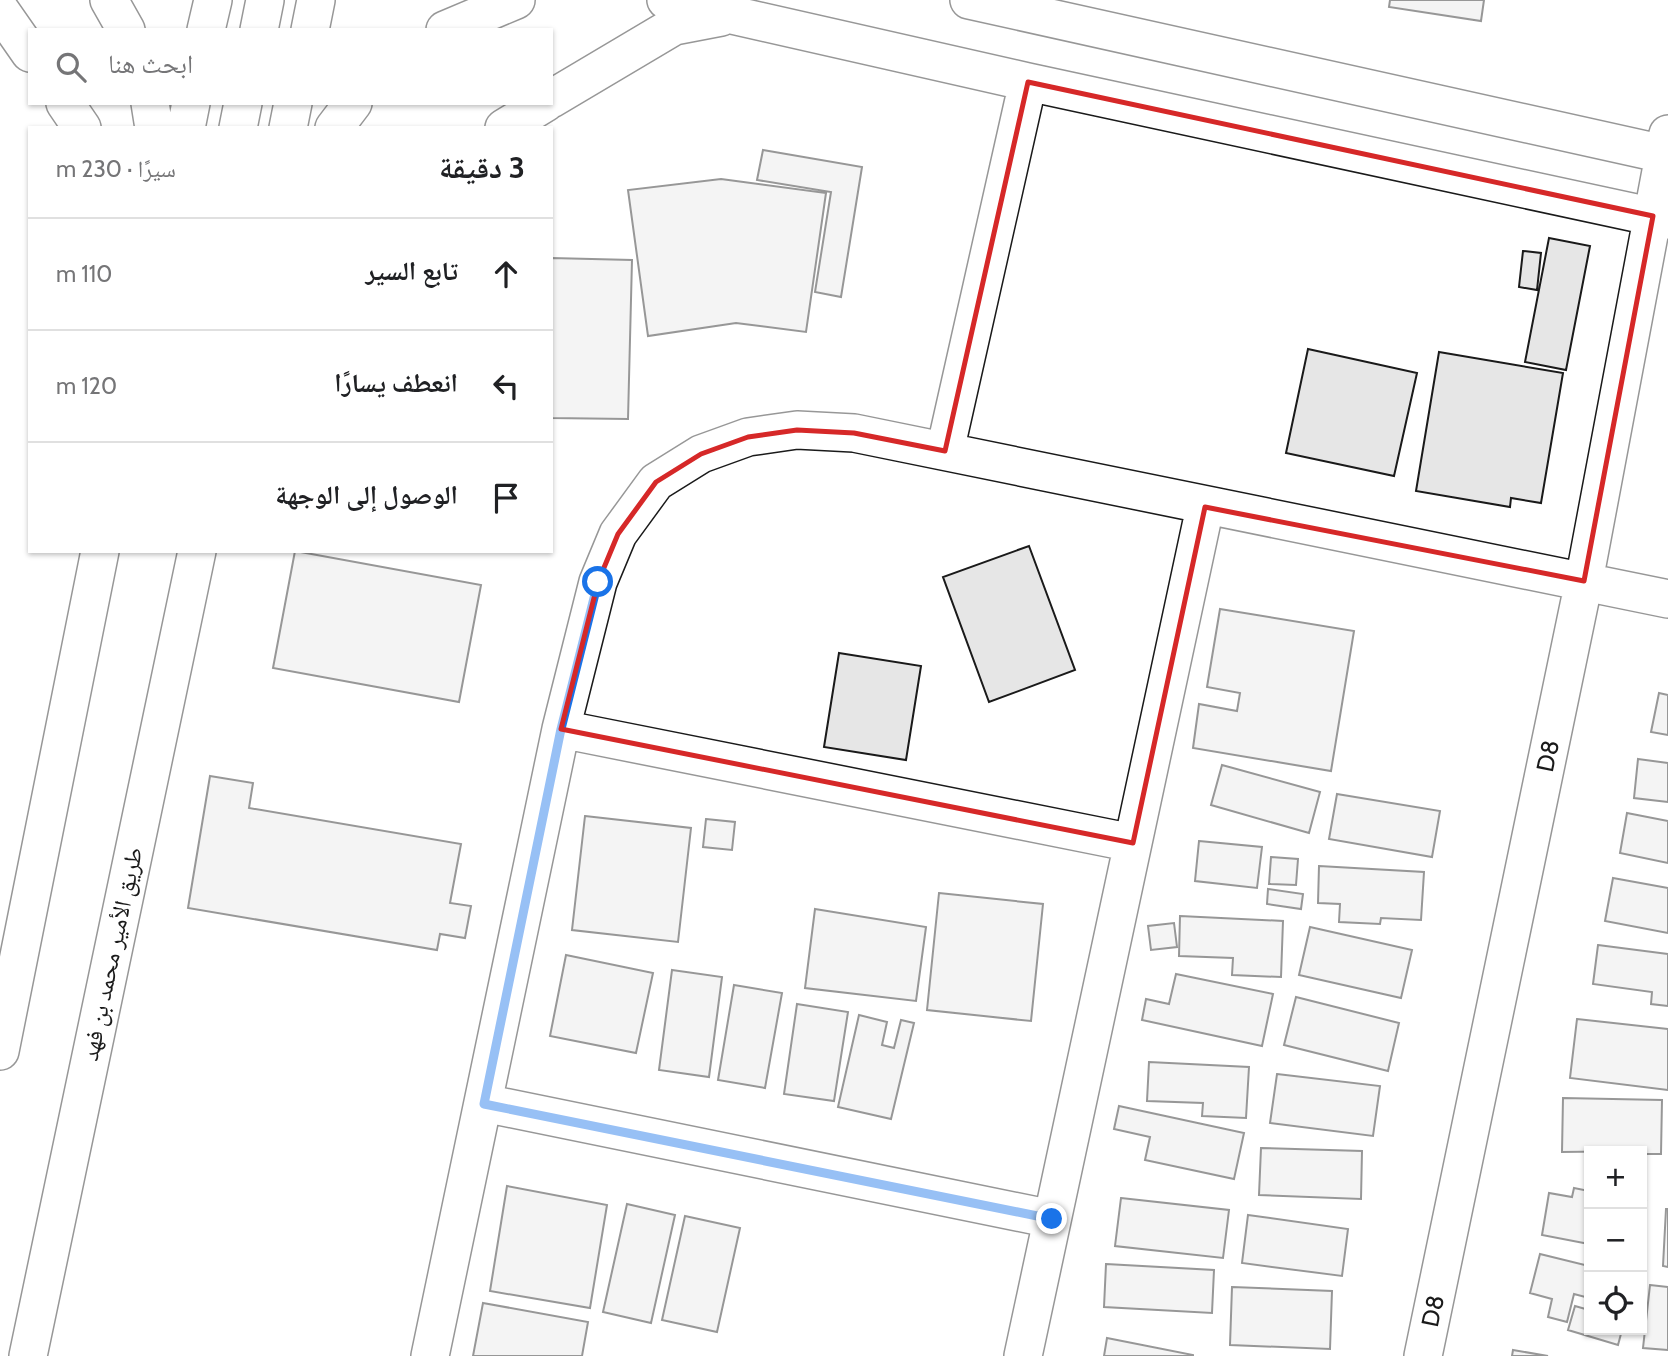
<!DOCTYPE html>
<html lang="ar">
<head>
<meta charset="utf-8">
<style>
  :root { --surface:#fff; --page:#f2f2f2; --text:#202124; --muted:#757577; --line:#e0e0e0 }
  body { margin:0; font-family:Cabin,"Noto Naskh Arabic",sans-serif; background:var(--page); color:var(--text); direction:rtl }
  .controls { position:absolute; right:21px; bottom:21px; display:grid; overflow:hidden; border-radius:0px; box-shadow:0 2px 5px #0004 }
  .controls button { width:63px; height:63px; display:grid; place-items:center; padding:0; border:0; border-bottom:2px solid var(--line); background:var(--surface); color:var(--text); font:35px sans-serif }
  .stop { position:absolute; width:21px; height:21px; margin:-16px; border:5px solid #1a73e8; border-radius:50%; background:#fff }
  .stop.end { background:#1a73e8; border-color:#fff; box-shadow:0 2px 7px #0008 }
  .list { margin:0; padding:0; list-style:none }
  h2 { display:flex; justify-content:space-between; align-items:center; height:91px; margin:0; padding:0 28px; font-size:30px }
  h2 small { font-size:23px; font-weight:400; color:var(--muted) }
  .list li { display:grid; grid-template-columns:46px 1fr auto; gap:21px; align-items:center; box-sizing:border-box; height:112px; padding:0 28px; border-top:2px solid var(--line) }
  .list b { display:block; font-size:26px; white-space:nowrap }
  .list em { font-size:23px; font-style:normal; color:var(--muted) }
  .icon { flex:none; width:38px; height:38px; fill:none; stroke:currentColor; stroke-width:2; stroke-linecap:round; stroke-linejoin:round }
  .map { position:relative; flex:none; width:1668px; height:1356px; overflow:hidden; direction:ltr }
  .search { position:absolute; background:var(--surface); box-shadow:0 2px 5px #0004; left:28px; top:28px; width:525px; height:77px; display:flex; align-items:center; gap:18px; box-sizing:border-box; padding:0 24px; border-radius:0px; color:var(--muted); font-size:26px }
  .panel { position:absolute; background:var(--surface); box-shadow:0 2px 5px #0004; left:28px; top:126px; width:525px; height:427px; border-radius:0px; direction:rtl }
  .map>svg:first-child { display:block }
  .building { fill:#e6e6e6; stroke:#1a1a1a; stroke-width:2 }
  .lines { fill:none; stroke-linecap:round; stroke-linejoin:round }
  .minor-casing { stroke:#1a1a1a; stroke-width:40 }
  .minor { stroke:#fff; stroke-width:37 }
  .route { stroke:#1a73e8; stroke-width:9 }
  .marked { fill:none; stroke:#d62828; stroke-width:5; stroke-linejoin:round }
  .labels { text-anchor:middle; stroke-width:5; stroke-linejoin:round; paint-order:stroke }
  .street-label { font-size:24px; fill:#1a1a1a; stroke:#fff }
</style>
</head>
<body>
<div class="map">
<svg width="1668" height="1356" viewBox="0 0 1668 1356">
  <rect width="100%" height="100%" fill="#fff"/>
  <!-- building -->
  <path class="building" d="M1390,0h94l-3,21 -92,-14z
    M763,150l99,17 -21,130 -26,-5 16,-100 -74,-12z
    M721,179l105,14 -20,139 -70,-9 -88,13 -20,-146z
    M1549,238l41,8 -24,124 -41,-8z
    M1523,251l18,2 -4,37 -18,-3z
    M551,258l81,2 -4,159 -77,-1z
    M1308,349l109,24 -23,103 -108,-23z
    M1439,352l124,21 -22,130 -30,-5 -1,9 -94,-16z
    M1029,546l46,124 -86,32 -46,-125z
    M295,551l186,34 -22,117 -186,-34z
    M1220,609l134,22 -23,140 -138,-23 6,-44 38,7 3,-18 -33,-6z
    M839,653l82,13 -15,94 -82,-13z
    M1659,693l9,2v40l-17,-3z
    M1638,759l30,4v39l-34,-4z
    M1222,765l98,27 -11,41 -98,-28z
    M210,776l43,7 -4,25 212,36 -11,59 21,3 -6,32 -25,-4 -3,16 -249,-42z
    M1337,794l103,17 -8,46 -103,-18z
    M1627,813l41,8v42l-48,-10z
    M585,816l106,12 -13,114 -106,-12z
    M706,819l29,3 -3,28 -29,-3z
    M1199,841l63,6 -5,41 -62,-7z
    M1271,857l27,2 -2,26 -27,-1z
    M1319,866l105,6 -3,48 -40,-2 -1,6 -41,-2 1,-18 -22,-1z
    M1613,878l55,10v45l-63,-12z
    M1268,889l35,5 -2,15 -34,-5z
    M939,893l104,11 -12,117 -104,-11z
    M815,909l111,18 -10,74 -111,-13z
    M1180,916l103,5 -2,56 -49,-2 1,-17 -54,-2z
    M1174,923l3,24 -26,3 -3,-24z
    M1310,927l102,23 -11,48 -102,-23z
    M1598,945l70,9v52l-17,-2 1,-12 -59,-8z
    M566,955l87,18 -17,80 -86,-17z
    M672,970l50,7 -13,100 -50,-7z
    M1176,974l97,20 -11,52 -120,-26 4,-21 23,5z
    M734,985l48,8 -17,95 -47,-8z
    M1296,997l103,26 -11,48 -104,-26z
    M797,1004l51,8 -14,89 -50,-7z
    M859,1015l28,7 -5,23 12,3 7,-28 13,3 -23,96 -53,-12z
    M1577,1019l91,10v61l-98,-12z
    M1149,1062l100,5 -3,51 -44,-2 1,-13 -56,-2z
    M1277,1074l103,12 -7,50 -103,-13z
    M1563,1098l99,2 -1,54h-19v-3l-80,1z
    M1119,1106l125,27 -10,46 -89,-19 5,-23 -36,-8z
    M1261,1148l101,3 -1,48 -102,-4z
    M507,1186l100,19 -17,103 -100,-17z
    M1574,1188l15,3v53l-47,-9 7,-42 23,4z
    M1121,1198l108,12 -6,48 -108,-12z
    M1642,1200l4,1 -4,27z
    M627,1204l48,11 -24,108 -48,-11z
    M1666,1209h2v58l-5,-1z
    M1248,1215l100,14 -6,47 -100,-13z
    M685,1216l55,12 -23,104 -55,-12z
    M1540,1254l49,12v32l-15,-4 -7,28 -19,-5 4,-18 -22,-6z
    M1106,1264l108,6 -2,43 -108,-6z
    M1650,1285l18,2v63l-25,-2z
    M1232,1287l100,4 -2,58 -100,-4z
    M483,1303l105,19 -6,34h-109z
    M1575,1306l14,4v20h33l-4,15 -50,-15z
    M1107,1338l86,17v1h-89z
    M1513,1350l35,6h-36z"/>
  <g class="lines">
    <defs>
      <path id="minor" d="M109,0l17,30
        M666,0l362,82 640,138
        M969,0l699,155
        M0,10l30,43
        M206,30l7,-30
        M259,30l6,-30
        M310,30l6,-30
        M445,30l71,-30
        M551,99l123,-73 47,-9
        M65,103l17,25
        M150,103l4,25
        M186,128l5,-25
        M238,128l5,-25
        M288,128l5,-25
        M334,128l19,-25
        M504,128l41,-25
        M945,451l83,-369
        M561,729l572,114
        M0,1051l100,-500
        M484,1103l568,116
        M28,1356l169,-805
        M430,1356l131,-627 37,-147 20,-48 38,-52 45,-28 47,-17 49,-7 57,3 814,166
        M1023,1356l182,-849
        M1423,1356l161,-775 84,-447"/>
    </defs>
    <!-- minor casing -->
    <use href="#minor" class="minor-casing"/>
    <!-- minor -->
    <use href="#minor" class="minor"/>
  </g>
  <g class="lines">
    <!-- route -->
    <path class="route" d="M598,582l-37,147 -77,375 568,115"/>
  </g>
  <!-- marked area -->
  <path d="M0 0H1668V1356H0ZM1028,82l625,134 -69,365 -379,-74 -72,336 -572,-114 37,-147 20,-48 38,-52 45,-28 47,-17 49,-7 57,3 91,18z" fill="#fff" fill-opacity=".55" fill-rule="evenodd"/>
  <path class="marked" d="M1028,82l625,134 -69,365 -379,-74 -72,336 -572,-114 37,-147 20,-48 38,-52 45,-28 47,-17 49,-7 57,3 91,18z"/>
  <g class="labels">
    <!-- street labels -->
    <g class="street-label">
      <text transform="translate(1548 756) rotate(-78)" y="8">D8</text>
      <text transform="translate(112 954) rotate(-78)" y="8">طريق الأمير محمد بن فهد</text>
      <text transform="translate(1433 1311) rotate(-78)" y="8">D8</text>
    </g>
  </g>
</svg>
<div class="controls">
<button>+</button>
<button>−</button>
<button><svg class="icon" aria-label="locate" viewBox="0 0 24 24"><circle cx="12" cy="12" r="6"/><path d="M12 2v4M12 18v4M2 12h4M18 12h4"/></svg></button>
</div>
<div class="stop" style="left:598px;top:582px"></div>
<div class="stop end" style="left:1052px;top:1219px"></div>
<div class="search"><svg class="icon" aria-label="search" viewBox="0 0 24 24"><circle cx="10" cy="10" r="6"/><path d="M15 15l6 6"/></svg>ابحث هنا</div>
<section class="panel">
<h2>3 دقيقة<small>سيرًا · 230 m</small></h2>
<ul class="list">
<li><svg class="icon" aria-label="ahead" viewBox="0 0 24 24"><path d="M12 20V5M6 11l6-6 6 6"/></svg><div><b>تابع السير</b></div><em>110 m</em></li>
<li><svg class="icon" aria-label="left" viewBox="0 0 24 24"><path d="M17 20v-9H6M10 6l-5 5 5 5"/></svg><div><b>انعطف يسارًا</b></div><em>120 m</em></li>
<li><svg class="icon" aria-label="arrive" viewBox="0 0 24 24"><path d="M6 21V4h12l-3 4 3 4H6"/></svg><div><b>الوصول إلى الوجهة</b></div></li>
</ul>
</section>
</div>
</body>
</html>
